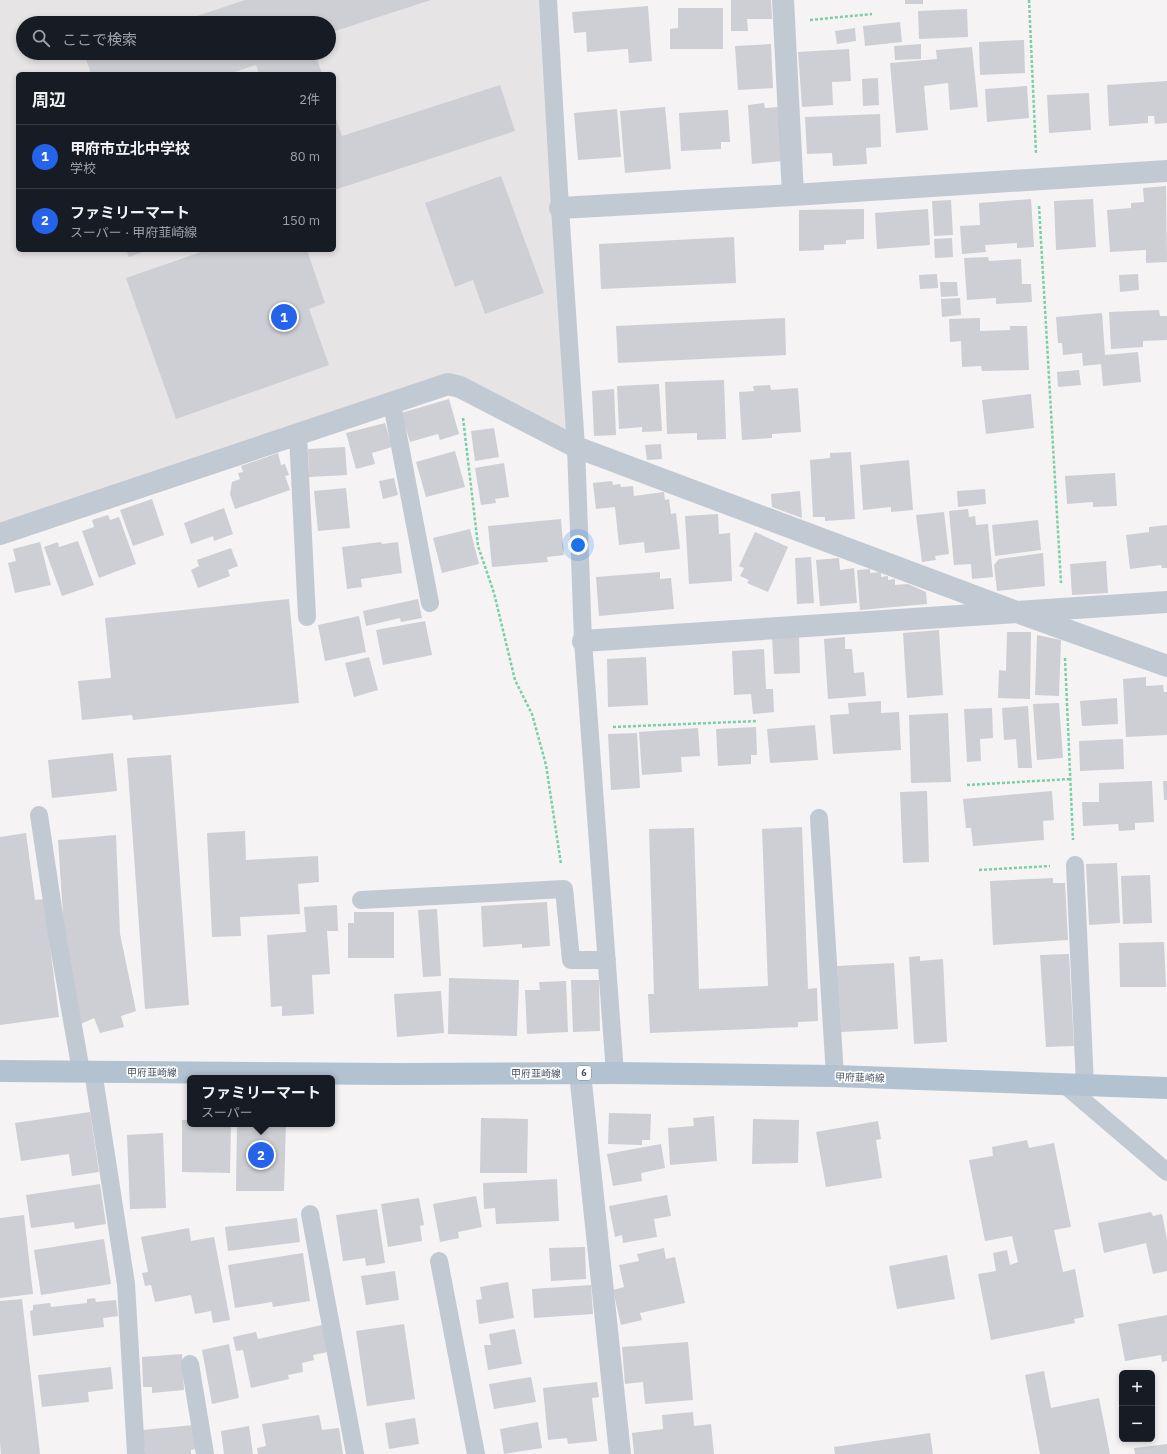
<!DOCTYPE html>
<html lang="ja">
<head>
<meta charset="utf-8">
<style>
  :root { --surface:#171b24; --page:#20242c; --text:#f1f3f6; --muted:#9ea1a6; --line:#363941; --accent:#2563eb }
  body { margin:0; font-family:"IBM Plex Sans","Noto Sans JP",sans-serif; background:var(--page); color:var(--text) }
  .controls { position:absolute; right:12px; bottom:12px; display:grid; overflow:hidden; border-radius:6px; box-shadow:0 2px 6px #0003 }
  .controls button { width:36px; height:36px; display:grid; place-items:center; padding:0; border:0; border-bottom:1px solid var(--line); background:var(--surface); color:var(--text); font:20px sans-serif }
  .you { position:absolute; left:578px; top:545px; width:14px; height:14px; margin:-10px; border:3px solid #fff; border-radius:50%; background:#1a73e8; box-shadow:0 0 0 6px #1a73e833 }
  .badge { display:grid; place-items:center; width:26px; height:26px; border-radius:50%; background:var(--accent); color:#fff; font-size:13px; font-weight:700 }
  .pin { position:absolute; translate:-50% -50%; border:2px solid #fff; box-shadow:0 1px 4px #0006 }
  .popup { position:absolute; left:187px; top:1075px; width:148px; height:52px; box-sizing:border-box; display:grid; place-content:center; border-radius:6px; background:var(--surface); filter:drop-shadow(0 1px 3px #0005); font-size:13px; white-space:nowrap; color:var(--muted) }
  .popup b { font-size:15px; color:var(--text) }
  .popup::after { content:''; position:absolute; left:50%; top:100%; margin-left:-8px; border:8px solid transparent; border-top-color:var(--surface) }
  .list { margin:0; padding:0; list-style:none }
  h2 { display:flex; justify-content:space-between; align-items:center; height:52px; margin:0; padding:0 16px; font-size:17px }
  h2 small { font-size:13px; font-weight:400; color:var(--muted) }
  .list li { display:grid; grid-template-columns:26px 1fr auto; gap:12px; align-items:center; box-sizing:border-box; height:64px; padding:0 16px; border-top:1px solid var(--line) }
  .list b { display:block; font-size:15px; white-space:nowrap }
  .list p { margin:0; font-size:13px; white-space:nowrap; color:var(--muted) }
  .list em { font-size:13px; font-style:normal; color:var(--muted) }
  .icon { flex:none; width:22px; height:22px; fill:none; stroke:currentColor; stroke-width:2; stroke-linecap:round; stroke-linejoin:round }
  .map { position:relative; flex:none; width:1167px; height:1454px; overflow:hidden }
  .search { position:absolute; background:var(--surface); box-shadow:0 2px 6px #0003; left:16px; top:16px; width:320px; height:44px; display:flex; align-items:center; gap:10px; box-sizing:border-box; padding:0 14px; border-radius:22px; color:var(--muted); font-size:15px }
  .panel { position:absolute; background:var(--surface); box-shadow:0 2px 6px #0003; left:16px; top:72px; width:320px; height:180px; border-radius:6px }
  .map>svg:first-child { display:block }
  .education { fill:#e6e4e5; fill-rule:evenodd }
  .building { fill:#cdcfd5 }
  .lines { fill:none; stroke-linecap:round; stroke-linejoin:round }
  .path { stroke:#7ad0a6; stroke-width:2.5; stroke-dasharray:3 2; stroke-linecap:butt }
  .service { stroke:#c1cad2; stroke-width:18 }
  .minor { stroke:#c1cad2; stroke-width:22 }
  .primary { stroke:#b3c2d1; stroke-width:22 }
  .labels { text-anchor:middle; stroke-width:3.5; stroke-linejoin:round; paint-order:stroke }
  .shield { fill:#fff; stroke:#808990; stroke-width:1 }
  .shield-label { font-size:9px; font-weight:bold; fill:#4a5661 }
  .street-label { font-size:10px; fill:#4a5661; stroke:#fff }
</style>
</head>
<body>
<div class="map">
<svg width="1167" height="1454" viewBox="0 0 1167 1454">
  <rect width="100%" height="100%" fill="#f5f3f3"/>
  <!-- education -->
  <path class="education" d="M0,0h548l28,447 -116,-60 -460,147zM23,23h306v30h-306zM18,74h316v176h-316z"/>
  <!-- building -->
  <path class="building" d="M245,0h186l-102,33v-10h-153z
    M731,0h40l1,19h-25l1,12h-17z
    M905,0h18v4h-18z
    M648,6l4,55 -23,2 -1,-14 -41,3 -1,-20 -12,1 -2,-21z
    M678,8h45v41h-53v-20l8,-1z
    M967,9l1,28 -49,2 -1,-28z
    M900,22l2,20 -37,4 -2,-20z
    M855,28l1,13 -19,3 -2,-13z
    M1024,40l1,33 -45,2 -1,-33z
    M771,44l2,44 -35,2 -3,-44z
    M921,44v15l-26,1 -1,-14z
    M972,47l6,60 -28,3 -2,-27 -24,3 4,44 -32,3 -6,-70 47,-4 -1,-9z
    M849,49l2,32 -19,1 1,23 -31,2 -4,-55z
    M84,53h231l7,21h-63l-3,-9 -28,9h-137z
    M878,78l1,27 -16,1 -1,-27z
    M1167,81v42l-12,1 -1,-8h-6v7l-39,3 -2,-41z
    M500,85l15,46 -181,59v-77l8,23z
    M1027,86l2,32 -42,4 -2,-33z
    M1089,93l2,37 -42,3 -2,-38z
    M764,103l1,5 13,-1 4,54 -30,3 -4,-59z
    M665,107l6,62 -46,4 -5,-62z
    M617,109l4,48 -43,3 -4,-47z
    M728,110l2,32h-9v7l-40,2 -2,-38z
    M880,114l1,33 -15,1 1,16 -34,2 -1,-13 -25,1 -2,-37z
    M501,176l43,117 -59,21 -12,-34 -18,7 -30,-84z
    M1166,186l1,76 -21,1v-13l-36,2 -3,-42 24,-2v-5l13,-1 -1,-14z
    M1031,199l3,48 -17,1v-5l-32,2 1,7 -24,2 -2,-28 20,-1 -1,-22z
    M1093,199l3,48 -40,3 -2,-49z
    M951,200l2,35 -19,1 -2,-35z
    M864,209v30l-18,1v4l-22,1v5l-25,1v-41z
    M928,209l2,36 -53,4 -2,-36z
    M734,237l2,46 -135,6 -2,-45z
    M952,238l1,19 -18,1 -1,-19z
    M126,250h22l-19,7z
    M207,250h100l18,53 -16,6 20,56 -153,54 -50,-141z
    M988,257l1,4 32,-2 1,25h9l1,18 -36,2v-6l-29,2 -3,-42z
    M937,274l1,14 -18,1 -1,-14z
    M1138,274l1,16 -19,2 -1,-17z
    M940,282h17l1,14 -17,1z
    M960,298l1,17 -19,2 -1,-18z
    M1159,310l1,6h7v24l-24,1v6l-32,2 -2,-37z
    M1102,313l3,42 33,-3 3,30 -38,4 -2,-22 -18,2 -1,-13 -19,2 -1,-12h-4l-2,-26z
    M785,318l1,37 -168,8 -2,-37z
    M980,318v13l30,-1v-4h17l2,44 -47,1 -1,-5 -19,1 -1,-26 -11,1 -1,-23z
    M1079,370l2,15 -23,2 -1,-15z
    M724,380l2,59 -29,1v-7l-30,1 -2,-52z
    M659,384l3,47 -20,1v-5l-23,2 -2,-43z
    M770,385l1,5 27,-2 3,44 -29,2v4l-30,2 -3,-48 15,-1 -1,-5z
    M614,389l2,46 -22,1 -2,-45z
    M1031,394l3,34 -48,6 -4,-34z
    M449,399l10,35 -19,6 -2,-6 -28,8 -9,-29z
    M385,423l7,24 -20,6 3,11 -19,5 -10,-36z
    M494,428l5,29 -24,4 -4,-30z
    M661,444l1,15 -15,1 -2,-15z
    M345,447l2,28 -38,2 -1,-28z
    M455,451l10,36 -39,10 -10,-35z
    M851,452l4,67 -30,2v-4h-12l-3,-57 20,-2v-5z
    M278,453l3,12 4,-1 4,11 -4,1 5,14 -55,19 -5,-15 2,-12 8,-3 -2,-6 5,-1 -2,-6z
    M909,460l4,50 -22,2v-5l-28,3 -3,-45z
    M504,463l5,34 -14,2 1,4 -15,2 -6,-37z
    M1115,473l2,33 -24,1v-5l-26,2 -2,-28z
    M394,478l4,17 -15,4 -4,-18z
    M612,481l1,4 7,-1 1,3 12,-1 1,10 30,-4 1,8 4,-1 2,15 5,-1 4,36 -35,4 -1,-11 -25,3 -4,-38 -19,2 -3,-26z
    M346,488l4,40 -32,3 -4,-40z
    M985,489l1,15 -28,3 -1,-16z
    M800,491l2,27 -30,-11 -1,-13z
    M152,499l12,36 -31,11 -13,-36z
    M224,508l9,26 -19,7 -1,-5 -22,8 -7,-21z
    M968,509l1,8 6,-1 1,9 12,-1 5,53 -21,2 -1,-15 -17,1 -5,-54z
    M944,512l5,42 -14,2 1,4 -14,2 -6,-47z
    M718,514l1,20 11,-1 2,48 -43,3 -4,-68z
    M108,515l2,5 9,-3 17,47 -37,14 -17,-47 12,-4 -2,-7z
    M561,519l3,36 -17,2 1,5 -56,5 -4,-41z
    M1038,520l3,30 -46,6 -3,-31z
    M1167,525v43h-5l-1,-3 -31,4 -4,-34 23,-3v-5z
    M470,529l9,35 -37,9 -9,-35z
    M755,532l33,15 -20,45 -21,-9 2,-3 -9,-4 4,-8 -5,-2z
    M78,541l16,44 -32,11 -18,-49 14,-5 1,5z
    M40,542l11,43 -36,8 -7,-30 8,-2 -3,-12z
    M381,542l1,2 16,-2 4,31 -41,6 1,8 -15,2 -5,-42z
    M231,548l7,18 -10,4 2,6 -32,12 -7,-18 8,-4 -2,-6z
    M1043,553l2,33 -48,5 -3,-26 5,-6z
    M811,557l3,46 -17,1 -2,-46z
    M839,558l1,12 14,-2 3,35 -37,3 -4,-46z
    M1106,561l2,32 -36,2 -2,-31z
    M870,569v4l11,-1v5l7,-1v4l7,-1v6l13,-1 18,8 1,12 -67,6 -3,-40z
    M660,572v7l11,-1 3,31 -75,7 -3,-39z
    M289,599l10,104 -166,17 -1,-5 -50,5 -4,-39 33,-3 -6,-60z
    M418,599l4,19 -21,4 -1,-4 -34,8 -3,-15z
    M359,616l7,36 -41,9 -7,-36z
    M425,621l7,34 -49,10 -7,-35z
    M939,630l4,65 -36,3 -4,-65z
    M1007,632h24l-1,67 -32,-1 1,-28 7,1z
    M799,635l1,38 -26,1 -2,-37z
    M1037,635l24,5 -2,56 -24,-1z
    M845,637v12h7l2,24 10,-1 2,24 -38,3 -4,-60z
    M764,649l2,40h7l1,23 -21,2 -2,-20 -17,1 -2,-44z
    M369,657l9,33 -24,7 -9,-34z
    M646,657l2,48 -40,2 -1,-48z
    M1146,677v9l17,-1 1,7h3v43l-41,2 -3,-58z
    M1117,698l1,26 -36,2 -2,-25z
    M881,701v12l18,-1 2,38 -68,4 -3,-39 19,-1 -1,-11z
    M1059,703l4,55 -26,2 -4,-56z
    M1028,706l4,62h-14l-2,-29 -12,1 -2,-32z
    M992,708l1,30 -13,1 1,22 -14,1 -3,-53z
    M948,713l3,69 -40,1 -2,-68z
    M815,725l3,35 -48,3 -3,-34z
    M756,727l1,28h-6v9l-33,2 -2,-37z
    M698,728l2,28 -19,1 1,15 -40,3 -3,-43z
    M637,733l3,55 -29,2 -3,-56z
    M1123,739l1,30 -44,2 -1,-30z
    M113,753l4,38 -65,7 -4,-38z
    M171,755l18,250 -44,4 -18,-251z
    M1152,781l2,41 -19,1v7l-16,1 -1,-7 -35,2 -1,-24h17v-19z
    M1163,781h4v19h-3z
    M927,791l2,71 -26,1 -3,-71z
    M1052,791l2,29 -11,1 1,19 -71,6 -2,-18h-5l-3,-29z
    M802,827l6,162 9,-1 1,33 -20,1v5l-148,6 -2,-39h6l-5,-165 45,-1 5,161 69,-3 -6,-157z
    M245,831l1,29 72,-4 1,26 -21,2 2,30 -60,3 1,19 -29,1 -5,-104z
    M26,833l9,67 9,-1 15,118 -59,8v-188z
    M116,835l4,99 16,77 -15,5 3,11 -24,6 -6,-15 -13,6 -16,-79 -7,-105z
    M1117,863l3,60 -31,2 -3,-61z
    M1150,875l2,48 -29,1 -2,-48z
    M1053,878v5h12l3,57 -75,5 -3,-64z
    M547,902l3,44 -28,2v-4l-39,3 -2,-41z
    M337,905l1,26h-11l3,43 -18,1 2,39 -32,2v-10l-11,1 -4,-72 39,-3 -2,-25z
    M437,909l4,67 -18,1 -5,-67z
    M354,912h40v46h-46v-35h6z
    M1164,942l2,45h-46l-1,-44z
    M1069,954l5,92 -28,1 -6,-92z
    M920,956v5l23,-2 4,83 -33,2 -5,-87z
    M894,963l4,66 -57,3 -4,-66z
    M449,978l70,2 -2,56 -69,-2z
    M571,980h28l1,51 -27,1z
    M566,981l2,51 -41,2 -2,-44h15l-1,-8z
    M441,991l3,42 -47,4 -3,-43z
    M90,1112l9,60 -27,4 -3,-22 -48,7 -6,-38z
    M609,1113l42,1 -1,26h-8v5l-34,-1z
    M714,1116l3,45 -47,4 -2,-37 26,-2 -1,-8z
    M481,1118l47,1 -1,54h-47z
    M753,1119l46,1 -1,43 -46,1z
    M182,1120h8v4h41l-1,49 -48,-1z
    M878,1121l3,18 -5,1 6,38 -56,9 -10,-55z
    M237,1124h49l-2,67h-48z
    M163,1133l3,75 -36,1 -3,-74z
    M1027,1140l2,8 25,-5 17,84 -17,3 9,42 12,-3 9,48 -10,2 1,4 -84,17 -13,-66 18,-3 -3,-18 14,-3 3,15 8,-3 -6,-26 -27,5 -16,-81 24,-4 -1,-9z
    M661,1144l4,24 -24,5 1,8 -29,5 -6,-32z
    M557,1179l2,42 -63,3 -1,-16 -11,1 -1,-26z
    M100,1184l6,40 -31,5 -1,-7 -43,6 -5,-33z
    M667,1195l4,21 -17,3 3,18 -34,6 -1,-8 -7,2 -6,-31z
    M476,1196l6,31 -24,5 1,6 -19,4 -7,-38z
    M419,1198l5,27 -4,1 2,15 -34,6 -7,-43z
    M377,1209l8,54 -19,3 -1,-8 -22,3 -7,-46z
    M1151,1212l2,4 9,-2 5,25v32l-14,3 -7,-31 -42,10 -6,-30z
    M24,1215l9,79 -33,4v-80z
    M297,1218l3,24 -72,9 -3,-24z
    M189,1228l2,13 23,-4 16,83 -17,3 -2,-12 -16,3 -4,-19 -36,7 -4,-17 -6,1 -3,-13 6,-1 -7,-35z
    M104,1239l7,45 -70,11 -7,-45z
    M585,1247l1,32 -35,2 -2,-33z
    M664,1248l2,11 9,-2 10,46 -45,10 2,7 -21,5 -8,-35 11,-3 -5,-22 20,-4 -2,-7z
    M303,1253l7,48 -37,6 -1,-5 -37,6 -7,-43z
    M947,1255l8,44 -58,10 -8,-43z
    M395,1271l4,29 -33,5 -5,-29z
    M508,1282l6,36 -35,6 -3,-24 6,-1 -2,-12z
    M591,1285l2,29 -59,4 -2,-29z
    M95,1298l1,4 20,-2 2,16 -15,2 1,9 -71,9 -3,-25 3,-1v-5l17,-2 1,4 36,-4v-4z
    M22,1299l18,155h-39l-1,-11v-142z
    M1167,1315v46l-5,1 -1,-7 -36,6 -7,-37z
    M404,1324l11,75 -48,7 -11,-75z
    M322,1325l6,27 -15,3 1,5 -12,3 1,9 -15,3 1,4 -38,9 -8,-38 -7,1 -3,-14 23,-5 2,7z
    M515,1329l7,35 -34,6 -4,-25h7l-2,-11z
    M688,1342l5,58 -48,4 -2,-22 -18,2 -3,-37z
    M229,1344l10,54 -27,6 -10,-54z
    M182,1354l2,36 -32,3v-6h-9l-1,-30z
    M111,1367l2,22 -25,3 1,10 -47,5 -4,-32z
    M1044,1371l7,37 48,-10 11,56h-70l-15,-79z
    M531,1377l5,25 -42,7 -5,-25z
    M597,1382l2,15 -7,1 5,43 -29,3 -1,-6 -19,2 -5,-52z
    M693,1412l1,14 17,-2 3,30h-80l-2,-21 31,-4 -1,-14z
    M319,1415l3,15 17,-2 4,26h-85l-1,-6 9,-2 -4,-22z
    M415,1418l4,26 -30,5 -4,-26z
    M538,1422l4,26 -38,6 -4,-25z
    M194,1425l2,24 -5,1v4h-46l-3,-24z
    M249,1426l4,28h-29l-3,-23z
    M930,1433l3,21h-98l-1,-7z
    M1167,1444v10h-32l-1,-6z"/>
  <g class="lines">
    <!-- path -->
    <path class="path" d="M1029,0l7,153
      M810,20l62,-6
      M1039,206l22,377
      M463,418l15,128 16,47 21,87 17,34 14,51 15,99
      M1065,658l8,182
      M613,727l145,-6
      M967,785l104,-6
      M979,870l71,-4"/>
    <!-- service -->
    <path class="service" d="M548,0l12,208 16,239 7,194 32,432
      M392,404l38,199
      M298,435l9,182
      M39,815l18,120 24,136
      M819,818l16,258
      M1075,865l10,220
      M361,900l203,-11 7,71h36
      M93,1071l33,213 10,170
      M1065,1085l102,87
      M310,1214l45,240
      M439,1261l37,193
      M190,1364l15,90"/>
    <!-- minor -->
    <path class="minor" d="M783,0l10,195
      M560,208l233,-13 374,-24
      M0,534l448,-150 12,3 116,60 438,164 153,55
      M583,641l584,-39
      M580,1073l40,381"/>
    <!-- primary -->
    <path class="primary" d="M0,1071l396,3 219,-1 220,3 332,12"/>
  </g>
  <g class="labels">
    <!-- shield labels -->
    <rect class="shield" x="577" y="1066" width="14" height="14" rx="3"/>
    <g class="shield-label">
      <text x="584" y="1076">6</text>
    </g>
    <!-- street labels -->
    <g class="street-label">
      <text x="152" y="1076">甲府韮崎線</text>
      <text x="536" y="1077">甲府韮崎線</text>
      <text transform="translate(860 1077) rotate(2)" y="4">甲府韮崎線</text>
    </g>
  </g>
</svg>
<div class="controls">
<button>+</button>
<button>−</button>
</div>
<div class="you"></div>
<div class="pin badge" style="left:284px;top:317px">1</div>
<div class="pin badge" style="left:261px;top:1155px">2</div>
<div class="popup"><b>ファミリーマート</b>スーパー</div>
<div class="search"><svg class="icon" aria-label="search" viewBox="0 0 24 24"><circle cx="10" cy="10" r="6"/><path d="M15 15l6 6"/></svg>ここで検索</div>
<section class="panel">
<h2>周辺<small>2件</small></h2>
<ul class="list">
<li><span class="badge">1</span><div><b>甲府市立北中学校</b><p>学校</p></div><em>80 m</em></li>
<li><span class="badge">2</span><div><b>ファミリーマート</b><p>スーパー · 甲府韮崎線</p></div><em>150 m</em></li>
</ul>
</section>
</div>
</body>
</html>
